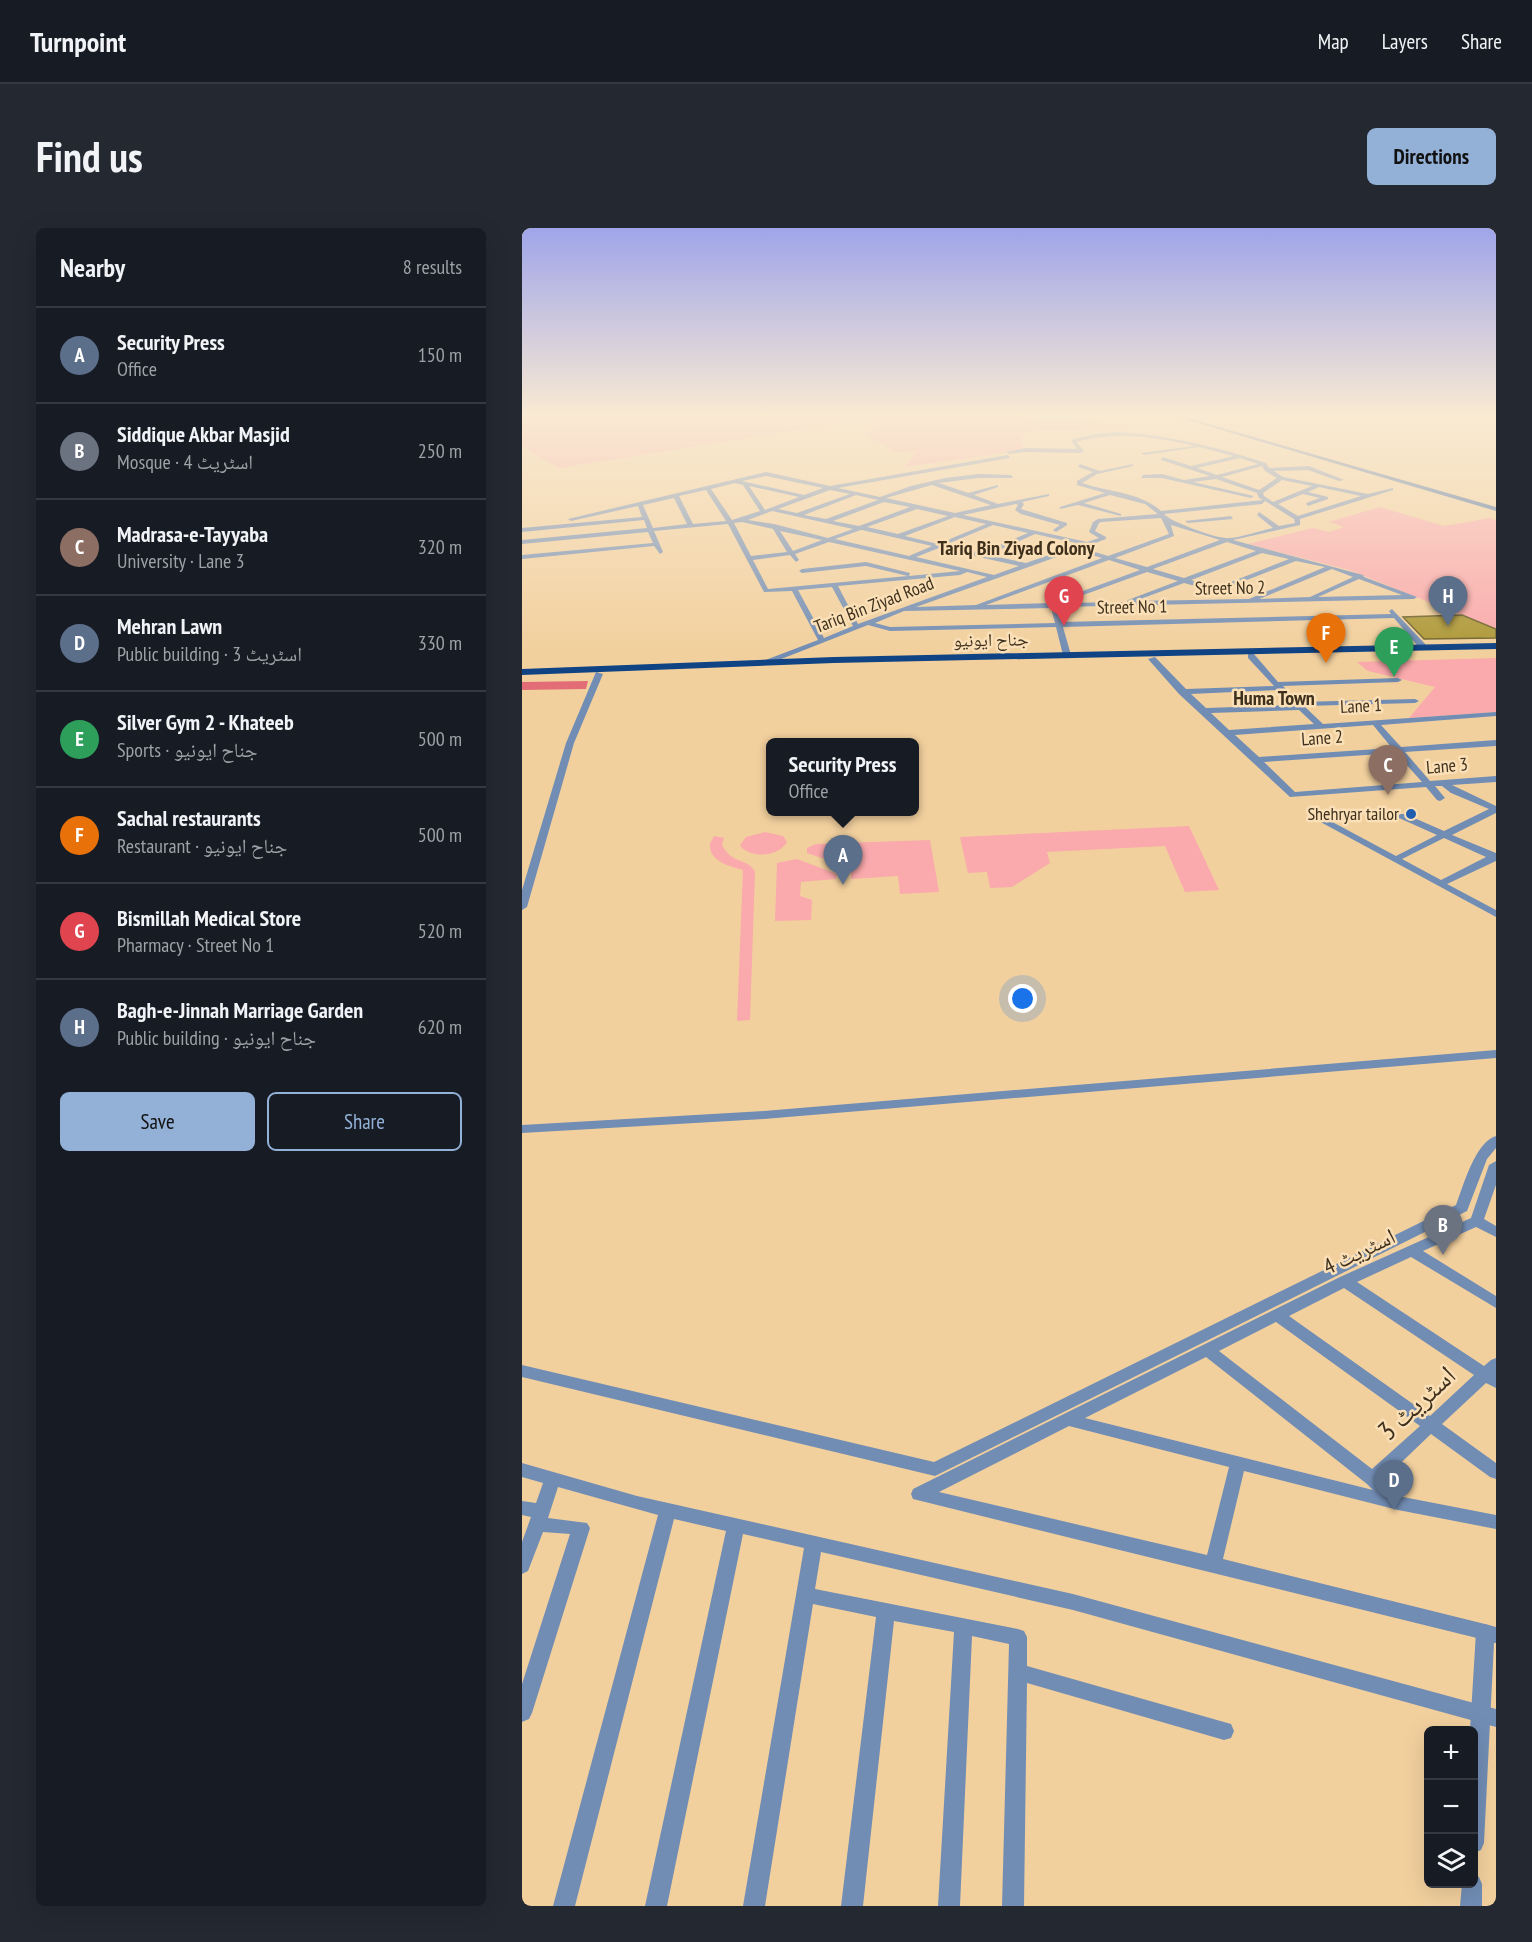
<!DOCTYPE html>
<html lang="en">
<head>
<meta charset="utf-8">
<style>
  :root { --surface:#171b24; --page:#242831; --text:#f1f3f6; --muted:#9ea1a6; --line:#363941; --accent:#93b0d6 }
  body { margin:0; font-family:"PT Sans Narrow","Noto Naskh Arabic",sans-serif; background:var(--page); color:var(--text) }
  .controls { position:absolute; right:18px; bottom:18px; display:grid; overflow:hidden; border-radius:9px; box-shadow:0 6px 24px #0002 }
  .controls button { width:54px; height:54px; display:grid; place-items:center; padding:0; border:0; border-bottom:2px solid var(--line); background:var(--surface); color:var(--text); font:30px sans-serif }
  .you { position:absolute; left:501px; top:771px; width:21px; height:21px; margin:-15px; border:4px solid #fff; border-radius:50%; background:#1a73e8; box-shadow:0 0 0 9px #1a73e833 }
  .badge { display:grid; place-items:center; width:39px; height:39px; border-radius:50%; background:var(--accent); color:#fff; font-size:20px; font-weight:700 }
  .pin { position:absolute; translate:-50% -50px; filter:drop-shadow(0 2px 3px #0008) }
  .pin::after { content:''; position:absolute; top:32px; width:21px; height:18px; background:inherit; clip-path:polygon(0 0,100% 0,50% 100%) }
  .popup { position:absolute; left:244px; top:510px; width:153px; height:78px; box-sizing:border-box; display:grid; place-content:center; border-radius:9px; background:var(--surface); filter:drop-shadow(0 2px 4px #0005); font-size:20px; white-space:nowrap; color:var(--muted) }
  .popup b { font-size:22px; color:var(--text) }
  .popup::after { content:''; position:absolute; left:50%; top:100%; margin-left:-12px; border:12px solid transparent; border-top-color:var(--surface) }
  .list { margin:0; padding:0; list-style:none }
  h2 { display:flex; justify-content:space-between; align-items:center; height:78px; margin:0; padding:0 24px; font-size:26px }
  h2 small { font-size:20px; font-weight:400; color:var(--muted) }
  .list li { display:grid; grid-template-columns:39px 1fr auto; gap:18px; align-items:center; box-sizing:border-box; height:96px; padding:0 24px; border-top:2px solid var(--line) }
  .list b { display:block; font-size:22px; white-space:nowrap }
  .list p { margin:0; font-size:20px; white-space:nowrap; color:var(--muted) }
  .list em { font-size:20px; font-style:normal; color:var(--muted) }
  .actions { display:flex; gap:12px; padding:18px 24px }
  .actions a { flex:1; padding:14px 0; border:2px solid var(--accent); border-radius:9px; text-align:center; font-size:21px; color:var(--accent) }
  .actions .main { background:var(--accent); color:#111 }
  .icon { flex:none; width:33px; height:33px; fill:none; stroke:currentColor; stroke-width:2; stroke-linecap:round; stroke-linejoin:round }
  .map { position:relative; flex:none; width:974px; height:1678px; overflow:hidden; border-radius:9px }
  header { display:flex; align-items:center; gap:36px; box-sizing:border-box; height:84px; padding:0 30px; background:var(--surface); border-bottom:2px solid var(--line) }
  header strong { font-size:28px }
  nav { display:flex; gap:33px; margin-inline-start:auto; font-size:21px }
  .intro { display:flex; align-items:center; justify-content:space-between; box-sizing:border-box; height:144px; padding:0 36px }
  h1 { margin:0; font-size:42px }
  .button { padding:15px 27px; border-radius:9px; background:var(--accent); color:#111; font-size:21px; font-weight:700 }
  main { display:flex; gap:36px; padding:0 36px }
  aside { flex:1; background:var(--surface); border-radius:9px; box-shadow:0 6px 24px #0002 }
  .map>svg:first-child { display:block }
  .green { fill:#faa9ac }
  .forest { fill:#e36d76 }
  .building { fill:#ad9838; stroke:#70642e; stroke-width:1.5 }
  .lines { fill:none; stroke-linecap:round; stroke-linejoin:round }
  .minor { fill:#728db4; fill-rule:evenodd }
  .tertiary { fill:#728db4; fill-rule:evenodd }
  .secondary { fill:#4169a1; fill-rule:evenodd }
  .trunk { fill:#104384; fill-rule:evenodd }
  .poi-dot { fill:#215eb0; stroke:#fadfb7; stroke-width:2 }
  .labels { text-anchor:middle; stroke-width:5; stroke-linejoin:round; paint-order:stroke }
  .far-street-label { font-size:18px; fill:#3e301c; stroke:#fadfb7 }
  .far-poi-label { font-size:18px; fill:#3e301c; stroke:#fadfb7; text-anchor:end }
  .far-neighbourhood-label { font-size:20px; font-weight:bold; fill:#3e301c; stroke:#fadfb7 }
  .street-label { font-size:22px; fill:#3e301c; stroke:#fadfb7 }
  .near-street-label { font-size:27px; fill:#3e301c; stroke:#fadfb7 }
</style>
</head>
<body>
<header>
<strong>Turnpoint</strong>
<nav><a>Map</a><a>Layers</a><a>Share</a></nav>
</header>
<div class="intro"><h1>Find us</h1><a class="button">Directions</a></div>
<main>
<aside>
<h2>Nearby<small>8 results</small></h2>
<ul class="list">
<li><span class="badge" style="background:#5c6f8a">A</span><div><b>Security Press</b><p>Office</p></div><em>150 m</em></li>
<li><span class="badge" style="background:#6b7280">B</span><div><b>Siddique Akbar Masjid</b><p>Mosque · اسٹریٹ 4</p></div><em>250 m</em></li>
<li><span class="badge" style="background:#8d6e63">C</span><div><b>Madrasa-e-Tayyaba</b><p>University · Lane 3</p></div><em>320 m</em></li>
<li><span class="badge" style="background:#5c6f8a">D</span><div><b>Mehran Lawn</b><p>Public building · اسٹریٹ 3</p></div><em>330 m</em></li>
<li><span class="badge" style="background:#2e9e5b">E</span><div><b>Silver Gym 2 - Khateeb</b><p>Sports · جناح ایونیو</p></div><em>500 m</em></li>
<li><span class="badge" style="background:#e8710a">F</span><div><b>Sachal restaurants</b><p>Restaurant · جناح ایونیو</p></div><em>500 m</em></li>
<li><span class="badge" style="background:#e0444e">G</span><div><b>Bismillah Medical Store</b><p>Pharmacy · Street No 1</p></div><em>520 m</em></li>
<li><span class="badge" style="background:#5c6f8a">H</span><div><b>Bagh-e-Jinnah Marriage Garden</b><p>Public building · جناح ایونیو</p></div><em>620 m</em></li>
</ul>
<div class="actions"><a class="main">Save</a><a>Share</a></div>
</aside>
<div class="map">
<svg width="974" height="1678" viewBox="0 0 974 1678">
  <rect width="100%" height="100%" fill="#f2d09e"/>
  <!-- green -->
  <path class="green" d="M0,188h486l126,10 -109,6 -4,6 3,12 -119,17 12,-16 -21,1 -33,-18 13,-5 -15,-9 -302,48 -37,-21z
    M858,279l64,19 46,-8 6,2v109l-147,-59 -101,-26 65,-16 16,4 15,-5 -15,-5z
    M974,430v54l-87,6 26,-31 -67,-16 -11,-9z
    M667,598l30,64 -34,2 -20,-46 -118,6 3,11 -38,24 -22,1 -3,-16 -19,1 -8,-36z
    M243,604l18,4 4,6c-9,15 -33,16 -45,6l-2,-3 6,-8z
    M192,608l10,2 -2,7c10,20 27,13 33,27l-5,148 -13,1 6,-151c-13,-4 -34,-8 -33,-26z
    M408,612l9,52 -39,2 -2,-18 -47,3v-11l-44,-15v-5l9,-4z
    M275,631l40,15 -1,5 -35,3 -1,14 12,4 -1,20 -36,1 2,-58z"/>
  <!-- forest -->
  <path class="forest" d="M66,453l-2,8 -64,1v-8z"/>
  <!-- building -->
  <path class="building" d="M940,387l34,14v9l-72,1 -21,-22z"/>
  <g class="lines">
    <!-- minor -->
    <path class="minor" d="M596,204c51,3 99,15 148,31l3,5 40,-2 35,14 -5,1 -31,-11 -34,1 9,6 85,17 25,-6v2l-93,29v6l-67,15 130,35 1,2 53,20 -3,2 -356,8 4,15 329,-8 -2,-3 3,-2 35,37v4h-6l-27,-32 -331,9 8,28 -4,2 -4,-2 -7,-28 -166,4 -22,-6 -102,40h-3v-4l55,-21 -26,-49 -28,1 -36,-68 -74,7 9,21 -3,2 -6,-8 -132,13v-4l131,-12 -5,-11 -126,12v-4l125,-12 -3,-8 -122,12v-4l120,-11 -4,-11 -67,15 -3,-2 198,-47 64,14 178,-31 2,3 -172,30 42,9 31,-11 34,-8 33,-4 33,1 2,3h-35l-39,5 29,10 30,-8v2l-24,8 24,9 51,-10v2l-27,6 2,2 -3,5 46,14v2l-11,7 -3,-2 7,-5 -39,-11 -6,-4 3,-5 -2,-1 -53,11 124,27 12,-4 -10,-6 4,-10 5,-3 60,-5 -13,-10 -35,-9 -26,8 37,11v2l-43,-11 -18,4v-2l45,-14 -28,-8v-4l16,-9 -15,-5 2,-3 20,7 33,-7v2l-36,8 -15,9c26,9 58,9 79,28l102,-11 -4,-2 -2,-5 -41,-14 -23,3 61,14 -3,2 -89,-20h-21l2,-3 19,-1 22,6 26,-4 -49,-16 2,-3 28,9 43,-10 -35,-9 -55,8 -3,-2 54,-7c-40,-9 -79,-15 -119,-4l8,9 -3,2 -56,-1 -16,2 -3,-2 19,-4 52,1 -6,-9 23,-6zM718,230l18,6 -41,11 -20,-7zM740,238l3,5 12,7 -18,12 -37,-13zM244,248l57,12 -19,7 -62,-14zM760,252l30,6 -39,16 -9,-6 -1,-3zM213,255l8,2 17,26 -28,9 -21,-31zM410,257l59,20 -36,8 -69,-15zM227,258l50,11 -34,13zM797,259l42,9 -63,20 -20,-12 25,-10 17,4 -14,5 2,3 20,-7v-2l-20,-5zM184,262l20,31 -33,3 -14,-28zM308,262l20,4 -53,19 -19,-4zM334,267l22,5 -52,19 -22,-4zM152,270l13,26 -34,4 -10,-23zM743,273l29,18 1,4 -16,3 -20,-14 -2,3 16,13c-11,2 -36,11 -47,10 -11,0 -55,-16 -62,-24l98,-10zM362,274l26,5 -51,19 -26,-5zM395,281l31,7 -50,18 -31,-7zM250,283l81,18 -25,9 -54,-14 -26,-4zM433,289l31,7 -48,20 -33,-8zM639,290l8,16 -61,22 -26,-8 24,-9v-2l-11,-6 4,-8 2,-1zM220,294l31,7 14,23 -36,4 -17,-33zM471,297l35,8 -47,20 -36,-8zM649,297l49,15 -73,27 -32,-9 59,-22zM339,302h1l70,16 -23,10 -74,-17zM258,303l42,9 -29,11zM513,306l45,10 -54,19 -38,-8zM307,314l131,29 -51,5 1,-3 -44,-11 -64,7 -3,2 3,2 64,-7 42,10 -140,13 -15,-29 37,-5 6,7 3,-2 -4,-6zM705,314l29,9 -72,27 -31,-9zM417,320l80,18 -25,9 -78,-18zM554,322l26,8 -126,47 -60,2zM740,325l27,6 -73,29 -25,-8zM587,332l31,10 -87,32 -1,1 -66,2zM774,333l29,6 -76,32 -114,2 49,-18 26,7 -1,3h4zM810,341l21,8 -43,20 -51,2zM445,344l20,5 -129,47 -20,-38 122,-11zM625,344l31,9 -50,19 -1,2 -66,1zM837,351l43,16 -84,2zM310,359l21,39 -29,12 -26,-48zM529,380l4,15 -165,4 -15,-4 29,-12z
      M709,288l2,3 -45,4 -3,-2z
      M726,426h6l24,28 120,-4 4,2 -4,2 -115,4 16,16 116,-3 4,2 -4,2 -111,3 19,18 173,-12v4l-115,9 20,22 95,-7v6l-91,6 25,29 66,-5v6l-44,3 44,21v7l-44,22 44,18v8l-49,23 49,26v7l-181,-98 2,-2h6l73,39 41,-21 -38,-17v-4h6l39,17 45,-22 -38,-16 -9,-7h-7l10,12 -5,3 -3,-1 -11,-13 -136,10 -111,-103 -31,-35 7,-2 31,32 88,-3 -26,-28zM756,462l16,15 -88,3 -15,-14zM777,482l15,14 -85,6 -18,-17zM851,497l19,23 -133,9 -24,-22zM874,525l26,29 -127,10 -31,-30zM922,610l42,19 -45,23 -39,-21z
      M74,444l7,2 -29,69 -47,164 -5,3v-20l44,-147z
      M974,822v8l-732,61 -242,14v-8l242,-14z
      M974,908v12l-9,11 -20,52 -532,265 -413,-99v-12l412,97 522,-257c7,-18 19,-63 40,-69z
      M974,933v24l-12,34 12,7v11l-20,-10 -53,24 73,45v12l-85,-51 -54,25 127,84 7,-6 5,-2v30l-10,-5 -44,41 54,39v16l-6,-2 -59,-43 -47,45 19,18 93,18v14l-98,-19 -154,-39 -21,88 262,65 6,2 3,6 -3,6 -6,2 -572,-141 -2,-5 2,-5 427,-212 131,-59 18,-53zM822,1060l130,87 -44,41 -141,-100zM754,1094l144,104 -48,43 -153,-118zM684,1129l161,127 6,6 -288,-72zM547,1198l160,41 -22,88 -268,-63z
      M0,1235l115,33 436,98 423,115v18l-423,-117 -252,-58 -6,37 203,40 6,2 3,6v29l197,56 7,2 3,7 -3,7 -7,2 -197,-57 -3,223h-22l7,-262 -37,-8 -12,270h-22l16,-274 -60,-11 -31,285h-22l35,-289 -63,-13 -48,302h-22l61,-358 -61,-14 -76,372h-22l81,-375 -52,-12 -99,387h-22l105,-391 -100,-28 -10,31 39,5 3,5 -58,185 -3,6 -7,3v-38l48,-150 -27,-2 -15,39 -6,3v-32l9,-25 -9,-2v-14l14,2 7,-20 -21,-6z"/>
    <!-- tertiary -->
    <path class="tertiary" d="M963,1396l11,3v16h-2l-10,200 -3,7 -7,3v-123h-4l6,-98 3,-6z
      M952,1646l5,3 3,7v22h-22l2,-22h12z"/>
    <!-- secondary -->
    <path class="secondary" d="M652,188h7l315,91v4z"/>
    <!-- trunk -->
    <path class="trunk" d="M974,415v6l-662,14 -312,12v-6l312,-12z"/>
  </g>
  <!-- sky -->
  <linearGradient id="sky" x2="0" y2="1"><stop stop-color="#9fa5e9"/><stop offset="0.44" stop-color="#f9ead3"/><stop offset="1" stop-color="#f9ead3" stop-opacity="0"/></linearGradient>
  <rect width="974" height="423" fill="url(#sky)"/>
  <!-- markers -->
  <circle class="poi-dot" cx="889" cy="586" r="6"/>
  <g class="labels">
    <!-- far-street labels -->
    <g class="far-street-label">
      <text transform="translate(708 360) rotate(-1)" y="6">Street No 2</text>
      <text transform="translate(352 377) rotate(-21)" y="6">Tariq Bin Ziyad Road</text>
      <text transform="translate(610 379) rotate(-1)" y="6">Street No 1</text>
      <text transform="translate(469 412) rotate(-1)" y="6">جناح ایونیو</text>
      <text transform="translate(839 478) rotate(-3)" y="6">Lane 1</text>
      <text transform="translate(800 510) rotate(-4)" y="6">Lane 2</text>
      <text transform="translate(925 538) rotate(-5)" y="6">Lane 3</text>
    </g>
    <!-- far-poi labels -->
    <g class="far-poi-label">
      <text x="877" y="592">Shehryar tailor</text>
    </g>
    <!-- far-neighbourhood labels -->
    <g class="far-neighbourhood-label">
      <text x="494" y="327">Tariq Bin Ziyad Colony</text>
      <text x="752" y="477">Huma Town</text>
    </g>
    <!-- street labels -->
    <g class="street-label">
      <text transform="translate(837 1023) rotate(-26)" y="8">اسٹریٹ 4</text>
    </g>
    <!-- near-street labels -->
    <g class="near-street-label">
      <text transform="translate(895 1175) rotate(-43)" y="9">اسٹریٹ 3</text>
    </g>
  </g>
</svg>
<div class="controls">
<button>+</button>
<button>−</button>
<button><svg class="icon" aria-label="layers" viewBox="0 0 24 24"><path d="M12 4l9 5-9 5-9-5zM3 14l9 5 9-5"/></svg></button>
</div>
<div class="you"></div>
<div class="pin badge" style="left:321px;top:657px;background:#5c6f8a">A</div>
<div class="popup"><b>Security Press</b>Office</div>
<div class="pin badge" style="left:921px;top:1027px;background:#6b7280">B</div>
<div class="pin badge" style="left:866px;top:567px;background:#8d6e63">C</div>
<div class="pin badge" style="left:872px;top:1282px;background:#5c6f8a">D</div>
<div class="pin badge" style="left:872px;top:449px;background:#2e9e5b">E</div>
<div class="pin badge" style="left:804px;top:435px;background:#e8710a">F</div>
<div class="pin badge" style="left:542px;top:398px;background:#e0444e">G</div>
<div class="pin badge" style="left:926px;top:398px;background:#5c6f8a">H</div>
</div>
</main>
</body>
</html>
